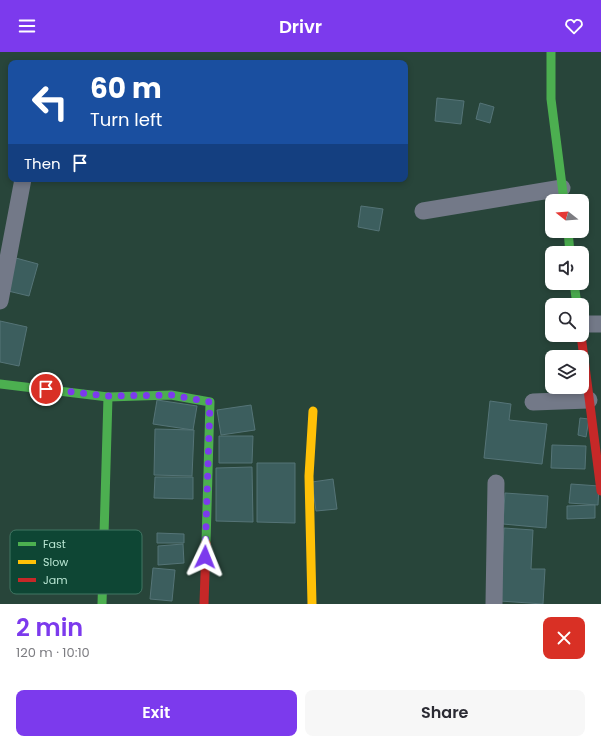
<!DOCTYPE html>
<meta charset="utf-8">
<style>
body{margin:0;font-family:Poppins,sans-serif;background:#f7f7f7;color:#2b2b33;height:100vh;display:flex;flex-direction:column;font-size:15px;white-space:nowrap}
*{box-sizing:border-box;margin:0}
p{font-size:13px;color:#7c7c81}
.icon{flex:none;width:22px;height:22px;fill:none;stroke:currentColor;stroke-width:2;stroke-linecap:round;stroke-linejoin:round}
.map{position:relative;height:552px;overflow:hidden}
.details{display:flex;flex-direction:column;background:#fff;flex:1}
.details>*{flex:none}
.hud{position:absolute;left:8px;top:8px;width:400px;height:122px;border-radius:8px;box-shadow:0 2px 6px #0003;background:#1a4fa0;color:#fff;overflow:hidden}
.needle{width:26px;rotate:287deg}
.fabs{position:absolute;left:545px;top:142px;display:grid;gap:8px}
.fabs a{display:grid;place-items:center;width:44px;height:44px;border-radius:8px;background:#fff;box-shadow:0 2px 6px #0003;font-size:20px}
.pin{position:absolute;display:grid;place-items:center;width:34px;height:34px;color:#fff;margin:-17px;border:2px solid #fff;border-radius:50%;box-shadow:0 1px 4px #0007}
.me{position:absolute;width:44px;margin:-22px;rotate:2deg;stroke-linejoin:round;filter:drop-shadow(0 0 3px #0008)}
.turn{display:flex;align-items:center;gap:14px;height:84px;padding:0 16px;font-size:18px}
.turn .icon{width:52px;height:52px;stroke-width:2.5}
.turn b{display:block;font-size:28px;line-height:34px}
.then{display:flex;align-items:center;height:38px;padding:0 16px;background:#0003;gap:8px;font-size:15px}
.round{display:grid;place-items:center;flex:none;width:42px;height:42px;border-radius:8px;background:#f7f7f7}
.headline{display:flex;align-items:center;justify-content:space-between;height:68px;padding:0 16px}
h1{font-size:24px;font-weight:600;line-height:30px;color:#7c3aed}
.action{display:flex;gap:8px;margin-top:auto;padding:8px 16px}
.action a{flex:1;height:46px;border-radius:8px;background:#7c3aed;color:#fff;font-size:16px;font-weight:600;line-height:46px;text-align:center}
.action a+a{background:#f7f7f7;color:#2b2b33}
header{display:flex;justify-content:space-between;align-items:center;height:52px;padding:0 16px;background:#7c3aed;color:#fff;font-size:18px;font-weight:600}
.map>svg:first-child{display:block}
.building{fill:#3c5e5e;stroke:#557477}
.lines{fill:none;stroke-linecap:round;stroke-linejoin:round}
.street{stroke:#737988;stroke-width:17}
.fast{stroke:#4caf50;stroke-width:9}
.slow{stroke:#ffc107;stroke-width:9}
.jam{stroke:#c62828;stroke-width:9}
.route{stroke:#7c3aed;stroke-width:7;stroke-dasharray:0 12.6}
.key{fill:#0e4634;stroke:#417663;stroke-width:1}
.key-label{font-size:11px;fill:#b8e5d2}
</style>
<header><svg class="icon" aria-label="menu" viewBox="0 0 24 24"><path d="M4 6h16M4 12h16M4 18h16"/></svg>Drivr<svg class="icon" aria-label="heart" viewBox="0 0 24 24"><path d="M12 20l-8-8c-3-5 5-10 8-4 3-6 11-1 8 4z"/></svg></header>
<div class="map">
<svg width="601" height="552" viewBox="0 0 601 552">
<rect width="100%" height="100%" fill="#28453a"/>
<g class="building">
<polygon points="437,46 464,49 461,72 435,69"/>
<polygon points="480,51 494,55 490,71 476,67"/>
<polygon points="361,154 383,157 379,179 358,175"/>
<polygon points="12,205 38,212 29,244 4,238"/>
<polygon points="0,269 27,275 19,314 0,310"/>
<polygon points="157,348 197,354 193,378 153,372"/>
<polygon points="490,349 511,352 509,368 547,372 542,412 484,406"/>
<polygon points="251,353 255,378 221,383 217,358"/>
<polygon points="580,366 589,367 586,385 578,383"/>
<polygon points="155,377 194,378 192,424 154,423"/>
<polygon points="219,384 253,384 252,411 219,411"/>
<polygon points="552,393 586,394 585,417 551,416"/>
<polygon points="257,411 295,411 295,471 257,470"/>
<polygon points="252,415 253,470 216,469 216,416"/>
<polygon points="155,425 193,425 193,447 154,446"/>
<polygon points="333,427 337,457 316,459 312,430"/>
<polygon points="571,432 599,434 598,453 569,451"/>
<polygon points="505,441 548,444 546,476 503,472"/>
<polygon points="595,453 595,466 567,467 567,454"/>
<polygon points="504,476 533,478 531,517 545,517 543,552 500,549"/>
<polygon points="157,481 184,482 184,491 157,491"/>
<polygon points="183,492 184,511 158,513 158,494"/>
<polygon points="153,516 175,518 172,549 150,547"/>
</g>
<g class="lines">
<g class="street">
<polyline points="423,159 562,136"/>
<polyline points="0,249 23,127"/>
<polyline points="582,272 601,272"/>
<polyline points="533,350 589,348"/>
<polyline points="494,552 496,431"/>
</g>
<g class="fast">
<polyline points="551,0 551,47 564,149"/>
<polyline points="568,179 570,201"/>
<polyline points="574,231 577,253"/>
<polyline points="0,332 108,345 171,343 210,350 206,491"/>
<polyline points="102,552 108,345"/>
</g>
<polyline class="slow" points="312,552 309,424 313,359"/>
<g class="jam">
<polyline points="581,283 601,439"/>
<polyline points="204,552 206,491"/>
</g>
</g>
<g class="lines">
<polyline class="route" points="46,337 108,344 171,343 210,350 205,505"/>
</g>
<rect x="10" y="478" width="132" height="64" rx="6" class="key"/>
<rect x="18" y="490" width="18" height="4" fill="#4caf50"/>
<rect x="18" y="508" width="18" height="4" fill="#ffc107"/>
<rect x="18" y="526" width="18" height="4" fill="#c62828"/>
<g class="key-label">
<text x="43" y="496">Fast</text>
<text x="43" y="514">Slow</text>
<text x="43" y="532">Jam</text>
</g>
</svg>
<div class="fabs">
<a><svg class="needle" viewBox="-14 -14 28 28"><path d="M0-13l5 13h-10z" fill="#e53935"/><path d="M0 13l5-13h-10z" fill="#7c7c81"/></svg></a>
<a><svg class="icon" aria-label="sound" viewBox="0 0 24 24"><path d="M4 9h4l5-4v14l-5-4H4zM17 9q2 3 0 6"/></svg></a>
<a><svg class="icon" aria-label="search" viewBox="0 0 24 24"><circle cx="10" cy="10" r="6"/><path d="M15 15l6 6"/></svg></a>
<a><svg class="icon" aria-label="layers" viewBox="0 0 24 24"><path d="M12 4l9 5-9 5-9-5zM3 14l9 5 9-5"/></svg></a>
</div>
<div class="pin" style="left:46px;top:337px;background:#d93025"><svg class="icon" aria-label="arrive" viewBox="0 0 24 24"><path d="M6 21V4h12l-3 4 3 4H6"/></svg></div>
<svg class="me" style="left:205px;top:505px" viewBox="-20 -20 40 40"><path d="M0-17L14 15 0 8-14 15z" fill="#7c3aed" stroke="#fff" stroke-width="4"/></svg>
<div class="hud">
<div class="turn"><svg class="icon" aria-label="left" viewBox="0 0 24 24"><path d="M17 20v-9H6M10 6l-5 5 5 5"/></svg><div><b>60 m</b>Turn left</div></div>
<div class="then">Then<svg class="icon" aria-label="arrive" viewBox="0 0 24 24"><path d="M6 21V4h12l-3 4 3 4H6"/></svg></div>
</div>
</div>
<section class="details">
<div class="headline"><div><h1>2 min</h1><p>120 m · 10:10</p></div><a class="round" style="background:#d93025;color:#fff"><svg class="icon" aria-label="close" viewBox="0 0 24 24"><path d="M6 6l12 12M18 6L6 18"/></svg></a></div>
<div class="action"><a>Exit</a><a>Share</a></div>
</section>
